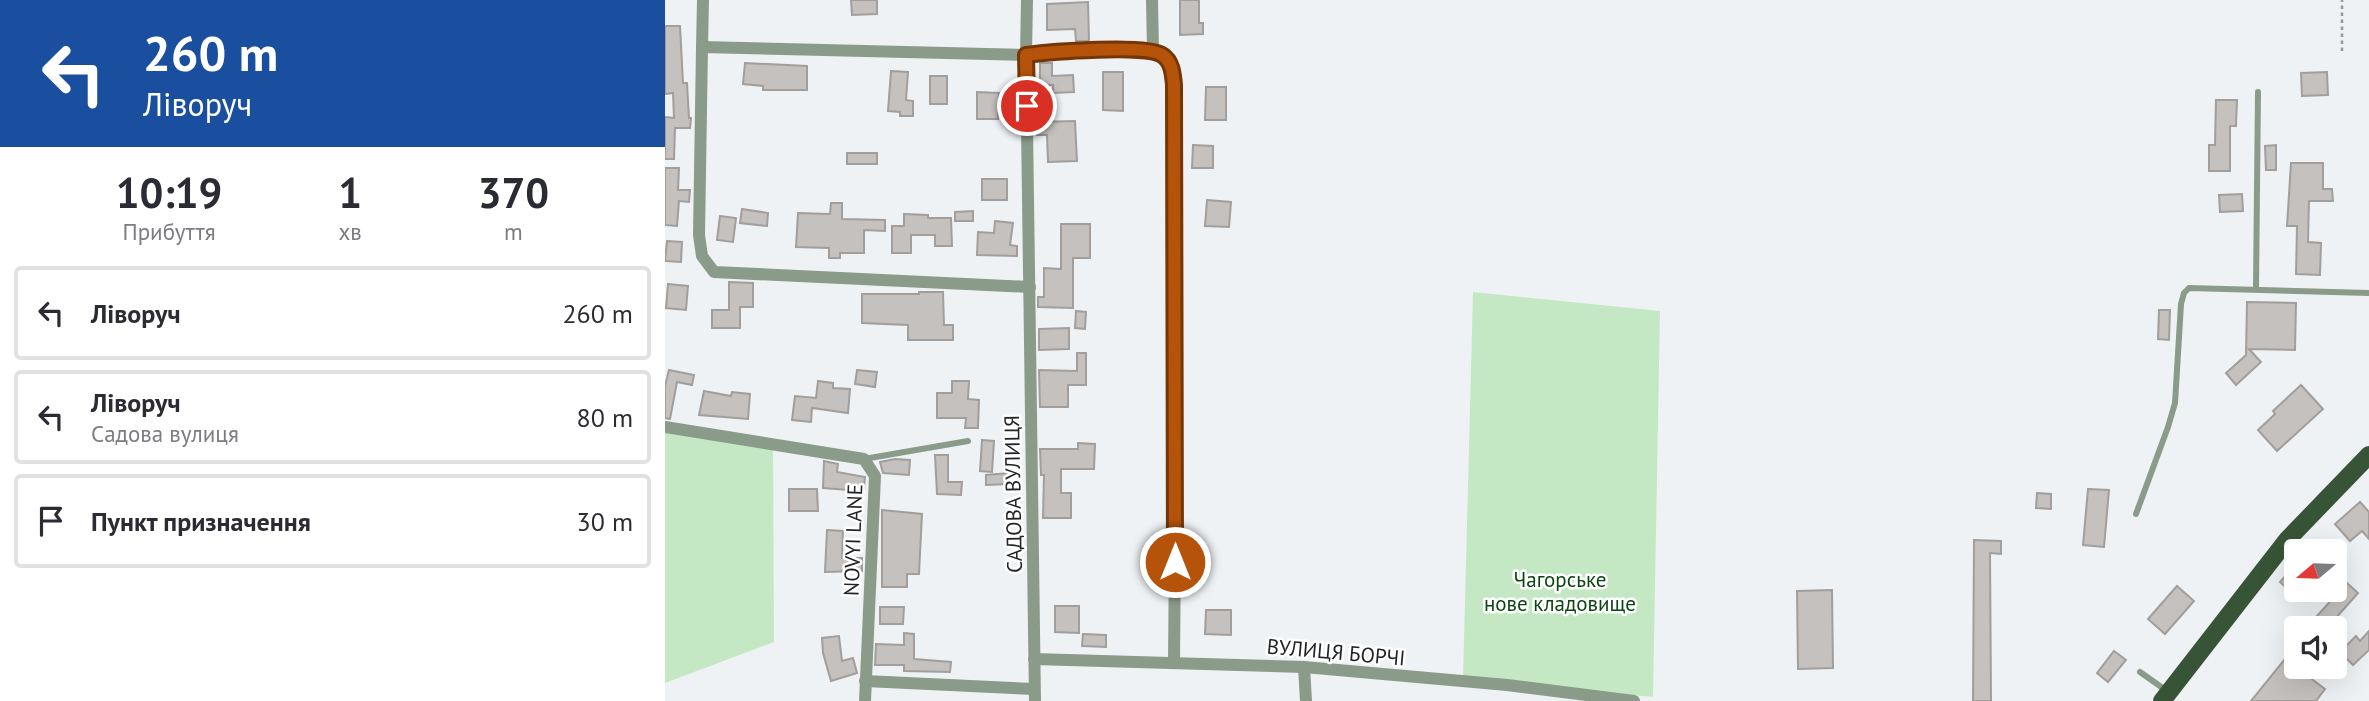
<!DOCTYPE html>
<html lang="uk">
<meta charset="utf-8">
<style>
body{margin:0;font-family:"PT Sans",sans-serif;background:#f7f7f7;color:#2b2b33;height:100vh;display:flex;flex-direction:column;font-size:26px;white-space:nowrap}
*{box-sizing:border-box;margin:0}
p{font-size:23px;color:#7c7c81}
.icon{flex:none;width:38px;height:38px;fill:none;stroke:currentColor;stroke-width:2;stroke-linecap:round;stroke-linejoin:round}
.map{position:relative;flex:1;overflow:hidden}
.panel{display:flex;flex-direction:column;background:#fff;width:665px}
.panel>*{flex:none}
.hud{background:#1a4fa0;color:#fff;overflow:hidden}
.needle{width:46px;rotate:251deg}
.buttons{position:absolute;left:1619px;top:539px;display:grid;gap:14px}
.buttons a{display:grid;place-items:center;width:63px;height:63px;border-radius:7px;background:#fff;box-shadow:0 7px 28px #0002;font-size:35px}
.pin{position:absolute;display:grid;place-items:center;width:60px;height:60px;color:#fff;margin:-30px;border:4px solid #fff;border-radius:50%;box-shadow:0 2px 7px #0007}
.me{position:absolute;width:77px;margin:-38px;rotate:0deg;stroke-linejoin:round;filter:drop-shadow(0 0 5px #0008)}
.turn{display:flex;align-items:center;gap:24px;height:147px;padding:0 28px;font-size:32px}
.turn .icon{width:91px;height:91px;stroke-width:2.5}
.turn b{display:block;font-size:49px;line-height:60px}
.eta{display:flex;justify-content:space-evenly;align-items:center;height:119px;text-align:center}
.eta b{font-size:42px;font-weight:800;line-height:49px}
ul{padding:0;list-style:none}
li{display:flex;align-items:center;gap:21px;height:94px;margin:0 14px 10px;padding:0 14px;border:4px solid #e1e1e2;border-radius:7px}
li div{flex:1}
li b{display:block;font-size:26px}
li em{font-style:normal}
main{display:flex;flex:1;min-height:0}
.map>svg:first-child{display:block}
.green{fill:#c5e8c4}
.building{fill:#c4c1bf;stroke:#a19e9c;stroke-width:2}
.lines{fill:none;stroke-linecap:round;stroke-linejoin:round}
.path{stroke:#959799;stroke-width:2.5;stroke-dasharray:3.5 3.5;stroke-linecap:butt}
.lane{stroke:#8b9b89;stroke-width:6}
.street{stroke:#8b9b89;stroke-width:12}
.primary{stroke:#385436;stroke-width:18}
.route-casing{stroke:#753606;stroke-width:18}
.route{stroke:#b45309;stroke-width:12}
.labels{text-anchor:middle;dominant-baseline:central;stroke-width:5;stroke-linejoin:round;paint-order:stroke}
.street-label{font-size:21px;fill:#232425;stroke:#fff}
.park-label{font-size:21px;fill:#0b4511;stroke:#fff}
</style>
<main>
<section class="panel">
<div class="hud">
<div class="turn"><svg class="icon" aria-label="left" viewBox="0 0 24 24"><path d="M17 20v-9H6M10 6l-5 5 5 5"/></svg><div><b>260 m</b>Ліворуч</div></div>
</div>
<div class="eta">
<div><b>10:19</b><p>Прибуття</p></div>
<div><b>1</b><p>хв</p></div>
<div><b>370</b><p>m</p></div>
</div>
<ul>
<li><svg class="icon" aria-label="left" viewBox="0 0 24 24"><path d="M17 20v-9H6M10 6l-5 5 5 5"/></svg><div><b>Ліворуч</b></div><em>260 m</em></li>
<li><svg class="icon" aria-label="left" viewBox="0 0 24 24"><path d="M17 20v-9H6M10 6l-5 5 5 5"/></svg><div><b>Ліворуч</b><p>Садова вулиця</p></div><em>80 m</em></li>
<li><svg class="icon" aria-label="arrive" viewBox="0 0 24 24"><path d="M6 21V4h12l-3 4 3 4H6"/></svg><div><b>Пункт призначення</b></div><em>30 m</em></li>
</ul>
</section>
<div class="map">
<svg width="1704" height="701" viewBox="0 0 1704 701">
<rect width="100%" height="100%" fill="#eff2f5"/>
<g class="green">
<polygon points="808,292 995,311 988,697 798,678"/>
<polygon points="0,426 108,440 109,642 0,683"/>
</g>
<g class="building">
<polygon points="186,0 212,0 212,14 187,15"/>
<polygon points="515,0 534,0 534,23 538,23 538,34 515,35"/>
<polygon points="423,2 424,41 411,41 410,29 382,30 382,4"/>
<polygon points="0,26 15,26 18,83 22,83 24,118 26,118 25,128 10,128 9,159 0,159 0,117 9,118 8,93 0,94"/>
<polygon points="80,63 142,66 142,90 98,90 98,86 78,84"/>
<polygon points="375,63 387,63 387,76 408,75 409,92 388,93 388,85 375,85"/>
<polygon points="226,71 243,72 241,100 248,101 248,116 235,116 235,112 223,111"/>
<polygon points="438,72 458,72 458,111 438,110"/>
<polygon points="1662,72 1663,95 1637,96 1636,73"/>
<rect x="265" y="76" width="17" height="28"/>
<polygon points="541,87 561,87 561,120 540,120"/>
<polygon points="312,92 334,93 333,119 312,119"/>
<polygon points="1551,100 1572,100 1571,126 1565,126 1565,171 1544,171 1544,145 1550,145"/>
<polygon points="410,121 412,161 383,162 382,135 372,135 371,122"/>
<polygon points="528,145 548,146 548,168 527,168"/>
<polygon points="1611,145 1611,170 1601,170 1600,146"/>
<rect x="182" y="153" width="30" height="11"/>
<polygon points="1626,163 1658,163 1658,189 1667,189 1668,201 1644,201 1643,242 1656,243 1655,275 1631,274 1632,226 1622,226"/>
<polygon points="0,168 14,168 13,190 25,190 24,202 14,201 12,226 0,225"/>
<rect x="317" y="179" width="25" height="21"/>
<polygon points="1577,194 1578,211 1555,212 1554,195"/>
<polygon points="542,200 566,202 564,227 540,226"/>
<polygon points="166,203 177,203 177,219 220,220 220,231 199,230 199,253 175,253 175,258 164,258 164,248 131,247 133,213 165,214"/>
<polygon points="77,209 103,213 102,226 75,223"/>
<polygon points="308,211 308,221 290,221 290,212"/>
<polygon points="239,214 263,215 263,218 286,218 287,246 270,246 270,235 246,235 246,253 227,253 227,226 239,226"/>
<polygon points="55,216 71,218 68,242 52,240"/>
<polygon points="330,221 348,223 345,245 352,246 352,256 312,255 313,232 329,233"/>
<polygon points="396,224 425,224 425,258 408,258 408,308 373,307 373,297 379,297 379,268 396,269"/>
<polygon points="2,241 17,242 16,262 0,261"/>
<polygon points="64,282 88,283 88,307 75,307 75,328 47,328 47,310 64,310"/>
<polygon points="3,284 23,286 21,310 1,308"/>
<polygon points="254,292 278,292 279,325 288,325 288,340 243,340 243,325 197,323 197,294 254,294"/>
<polygon points="1582,302 1631,303 1630,350 1584,349 1596,362 1571,385 1561,373 1581,355"/>
<polygon points="1494,310 1505,310 1504,340 1493,339"/>
<polygon points="411,311 421,312 420,329 410,328"/>
<polygon points="404,328 404,349 374,350 374,329"/>
<polygon points="412,353 421,353 421,385 403,385 403,407 375,407 374,370 412,371"/>
<polygon points="4,370 29,375 27,385 12,382 5,419 0,418 0,386"/>
<polygon points="192,370 212,372 210,387 190,384"/>
<polygon points="153,381 168,383 168,388 185,389 183,413 147,408 146,422 127,420 130,396 151,398"/>
<polygon points="287,381 304,381 303,399 314,400 313,428 300,428 301,418 272,418 272,393 287,393"/>
<polygon points="1636,385 1658,409 1612,451 1593,430 1610,414 1608,411"/>
<polygon points="39,391 66,396 67,392 85,394 83,419 34,415"/>
<polygon points="317,440 329,441 327,472 315,471"/>
<polygon points="413,443 430,444 429,469 396,469 396,493 406,493 406,518 378,518 379,475 376,475 375,449 413,449"/>
<polygon points="270,455 283,455 283,482 297,482 296,495 272,494"/>
<polygon points="230,459 245,460 244,475 218,473 215,462"/>
<polygon points="159,461 173,464 172,472 200,477 199,488 183,487 183,490 158,488"/>
<polygon points="344,473 345,484 321,485 321,475"/>
<polygon points="124,489 152,489 153,511 124,511"/>
<polygon points="1423,489 1444,490 1439,547 1418,545"/>
<polygon points="1372,493 1386,494 1386,509 1371,508"/>
<polygon points="1695,502 1704,512 1704,539 1697,531 1685,541 1670,524"/>
<polygon points="217,510 257,514 254,574 242,574 242,587 217,587"/>
<polygon points="162,530 178,531 177,558 197,558 197,571 160,572"/>
<polygon points="1309,540 1336,541 1336,554 1325,553 1326,701 1308,701"/>
<polygon points="1631,564 1631,597 1615,582"/>
<polygon points="1682,583 1693,593 1662,628 1641,628"/>
<polygon points="1512,586 1529,601 1500,634 1483,619"/>
<polygon points="1167,590 1168,668 1133,669 1132,591"/>
<polygon points="390,606 414,606 414,633 390,632"/>
<polygon points="215,607 239,607 238,624 215,624"/>
<polygon points="541,610 566,610 566,635 540,634"/>
<polygon points="1704,631 1704,650 1688,665 1675,652 1691,636 1695,641"/>
<polygon points="239,633 249,634 249,659 286,662 285,672 239,671 239,665 210,665 211,644 239,645"/>
<polygon points="418,634 441,635 441,647 417,646"/>
<polygon points="174,636 177,661 188,658 192,673 166,681 158,653 157,638"/>
<polygon points="1449,651 1461,660 1443,682 1432,673"/>
<polygon points="1620,659 1660,689 1651,701 1586,701"/>
</g>
<g class="lines">
<polyline class="path" points="1677,51 1677,0"/>
<g class="lane">
<polyline points="1591,288 1593,92"/>
<polyline points="199,459 303,441"/>
<polyline points="1471,514 1503,427 1510,403 1516,304 1519,293 1524,288 1704,293"/>
<polyline points="1475,672 1502,691"/>
</g>
<g class="street">
<polyline points="362,0 361,55 370,701"/>
<polyline points="487,0 488,51"/>
<polyline points="37,47 38,0"/>
<path d="M365,287L49,272L37,256L34,235L37,47L361,55L394,50H484C503,53 507,67 509,85L511,436L509,662"/>
<polyline points="0,427 199,459 210,476 200,701"/>
<polyline points="369,659 639,667 842,685 969,701"/>
<polyline points="639,667 641,701"/>
<polyline points="200,681 369,689"/>
</g>
<polyline class="primary" points="1497,701 1622,540 1704,455"/>
</g>
<g class="lines">
<g class="route-casing">
<path id="route" d="M362,106L361,55C383,52 483,44 497,55C507,61 508,74 509,85L510,562"/>
</g>
<use href="#route" class="route"/>
</g>
<g class="labels">
<g class="street-label">
<text transform="translate(348 494) rotate(-91)">САДОВА ВУЛИЦЯ</text>
<text transform="translate(188 540) rotate(-88)">NOVYI LANE</text>
<text transform="translate(671 652) rotate(5)">ВУЛИЦЯ БОРЧІ</text>
</g>
<g class="park-label">
<text x="895" y="579">Чагорське<tspan x="895" dy="24">нове кладовище</tspan></text>
</g>
</g>
</svg>
<div class="buttons">
<a><svg class="needle" viewBox="-14 -14 28 28"><path d="M0-13l5 13h-10z" fill="#e53935"/><path d="M0 13l5-13h-10z" fill="#7c7c81"/></svg></a>
<a><svg class="icon" aria-label="sound" viewBox="0 0 24 24"><path d="M4 9h4l5-4v14l-5-4H4zM17 9q2 3 0 6"/></svg></a>
</div>
<div class="pin" style="left:362px;top:106px;background:#d93025"><svg class="icon" aria-label="arrive" viewBox="0 0 24 24"><path d="M6 21V4h12l-3 4 3 4H6"/></svg></div>
<svg class="me" style="left:510px;top:562px" viewBox="-20 -20 40 40"><circle r="17" fill="#b45309" stroke="#fff" stroke-width="3"/><path d="M0-11L8 9 0 5-8 9z" fill="#fff"/></svg>
</div>
</main>
